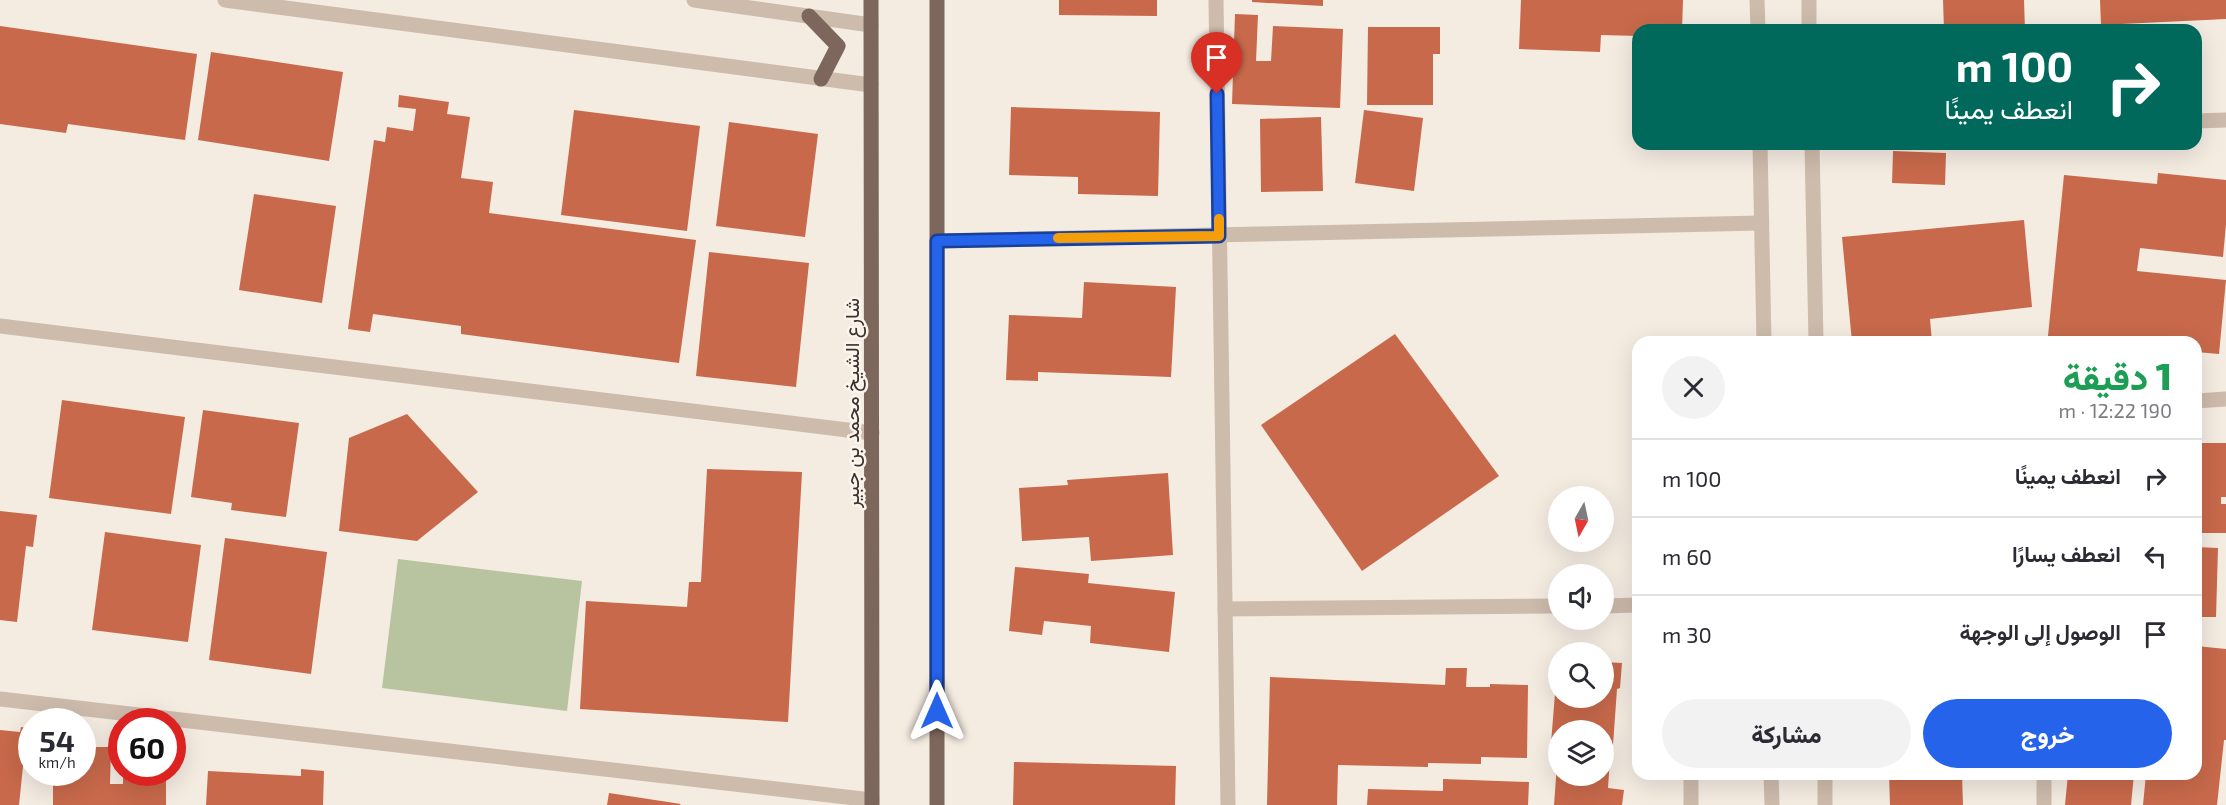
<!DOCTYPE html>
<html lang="ar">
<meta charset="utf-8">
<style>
body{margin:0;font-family:"Exo 2",Vazirmatn,sans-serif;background:#f2f2f3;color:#2b2b33;direction:rtl;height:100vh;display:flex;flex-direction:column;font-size:22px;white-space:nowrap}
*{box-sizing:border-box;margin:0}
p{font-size:20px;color:#7c7c81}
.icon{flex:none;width:33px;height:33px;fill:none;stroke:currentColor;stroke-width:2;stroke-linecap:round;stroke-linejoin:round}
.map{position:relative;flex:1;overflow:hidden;direction:ltr}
.side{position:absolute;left:1632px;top:336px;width:570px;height:444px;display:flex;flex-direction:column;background:#fff;border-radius:18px;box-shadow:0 6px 24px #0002;direction:rtl}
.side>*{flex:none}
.hud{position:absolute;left:1632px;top:24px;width:570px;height:126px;border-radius:18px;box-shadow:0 6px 24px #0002;direction:rtl;background:#00695c;color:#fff;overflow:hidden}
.needle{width:39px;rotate:189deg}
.fabs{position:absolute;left:1548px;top:486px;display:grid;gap:12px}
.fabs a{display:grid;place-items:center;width:66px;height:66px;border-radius:50%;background:#fff;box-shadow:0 6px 24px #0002;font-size:30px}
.speed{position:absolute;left:18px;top:708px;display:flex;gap:12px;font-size:30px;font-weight:700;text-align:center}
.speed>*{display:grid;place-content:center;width:78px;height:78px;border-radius:50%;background:#fff;box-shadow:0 6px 24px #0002;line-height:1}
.speed small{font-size:15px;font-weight:400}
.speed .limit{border:9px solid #d22;background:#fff;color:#111}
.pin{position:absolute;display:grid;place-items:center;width:51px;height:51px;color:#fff;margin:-62px -26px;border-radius:50% 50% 50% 0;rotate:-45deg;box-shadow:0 0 6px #0007}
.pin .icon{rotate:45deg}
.me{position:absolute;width:66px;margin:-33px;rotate:0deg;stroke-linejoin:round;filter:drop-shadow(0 0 4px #0008)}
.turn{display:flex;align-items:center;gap:21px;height:126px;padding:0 30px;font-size:27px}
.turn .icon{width:78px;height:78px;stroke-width:2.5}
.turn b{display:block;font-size:42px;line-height:51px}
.round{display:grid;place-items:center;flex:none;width:63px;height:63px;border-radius:32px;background:#f2f2f3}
.headline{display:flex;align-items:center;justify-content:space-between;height:102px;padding:0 30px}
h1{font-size:36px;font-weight:800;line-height:45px;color:#1e9e55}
.primary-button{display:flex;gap:12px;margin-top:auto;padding:12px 30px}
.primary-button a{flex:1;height:69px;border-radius:36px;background:#2563eb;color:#fff;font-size:24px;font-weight:800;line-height:69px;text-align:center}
.primary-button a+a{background:#f2f2f3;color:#2b2b33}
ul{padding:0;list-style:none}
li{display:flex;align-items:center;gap:18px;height:78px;padding:0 30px;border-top:2px solid #e1e1e2}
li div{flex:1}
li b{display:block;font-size:22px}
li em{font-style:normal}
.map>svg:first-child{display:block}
.green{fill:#b8c4a0}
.building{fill:#c8694b}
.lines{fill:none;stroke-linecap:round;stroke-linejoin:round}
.minor{stroke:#cdbbac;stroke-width:15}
.major{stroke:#7d675c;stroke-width:15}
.route-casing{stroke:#184099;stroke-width:15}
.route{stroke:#2563eb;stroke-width:10}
.slow{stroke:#f59e0b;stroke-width:10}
.labels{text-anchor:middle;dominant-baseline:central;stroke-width:5;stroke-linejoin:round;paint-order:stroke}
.street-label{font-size:20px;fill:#3b302b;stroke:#fbf5ee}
</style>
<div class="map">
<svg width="2226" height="805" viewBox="0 0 2226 805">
<rect width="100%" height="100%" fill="#f4ebe1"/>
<polygon class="green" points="398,559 582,581 567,711 382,688"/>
<g class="building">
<polygon points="1059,0 1157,0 1157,16 1059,15"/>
<polygon points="1252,0 1323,0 1323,6 1252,2"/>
<polygon points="1521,0 1683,0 1682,30 1638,30 1638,36 1601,35 1600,52 1519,49"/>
<polygon points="1943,0 2024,0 2025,30 1944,30"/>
<polygon points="2100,0 2226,0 2226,19 2101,25"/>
<polygon points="1235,14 1258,15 1256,61 1271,61 1273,26 1343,29 1340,108 1232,104"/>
<polygon points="0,26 197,54 185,140 68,124 66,133 0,124"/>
<polygon points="1368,27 1440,27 1440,54 1433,54 1433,105 1367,105"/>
<polygon points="211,52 343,72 329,161 198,140"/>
<polygon points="399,95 449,102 447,114 470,117 461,178 493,182 489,213 696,240 679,363 461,334 461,326 373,314 370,332 348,329 374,140 385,142 387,127 413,131 416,109 398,107"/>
<polygon points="1011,107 1160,112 1158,196 1078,194 1078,177 1009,175"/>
<polygon points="574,110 700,126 687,231 561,215"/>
<polygon points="1364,110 1423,118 1414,191 1355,183"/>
<polygon points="1321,117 1323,191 1261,192 1260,119"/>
<polygon points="729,122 818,134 805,237 716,226"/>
<polygon points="1893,151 1946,153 1945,185 1892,183"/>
<polygon points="2158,173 2226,180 2226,224 2223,257 2140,248 2137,271 2226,280 2219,354 2196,352 2196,342 2100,342 2048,336 2064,175 2157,184"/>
<polygon points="254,194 336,206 322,303 239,290"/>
<polygon points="2024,220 2032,307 1930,319 1932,342 1852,342 1842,237"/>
<polygon points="709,252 809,263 796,387 696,376"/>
<polygon points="1084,282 1176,287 1171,377 1038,372 1038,381 1006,380 1009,315 1082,318"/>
<polygon points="1395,334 1499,476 1362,571 1261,425"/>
<polygon points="62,400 185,417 171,514 49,498"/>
<polygon points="203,410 299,423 286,517 231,510 232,503 191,497"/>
<polygon points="407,414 478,492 417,541 339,531 349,438"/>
<polygon points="2196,443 2226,443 2226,497 2221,497 2221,504 2226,504 2226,533 2196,533"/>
<polygon points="707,469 802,472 788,722 580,709 586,601 687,607 689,582 701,582"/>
<polygon points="1168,473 1173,555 1091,561 1089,537 1022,541 1019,488 1068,485 1067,480"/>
<polygon points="0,511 37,515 33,547 26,546 17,622 0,620"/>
<polygon points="105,532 201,545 188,642 92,630"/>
<polygon points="225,538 327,552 311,674 209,660"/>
<polygon points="2196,547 2218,548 2216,617 2196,617"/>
<polygon points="1015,567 1089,574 1088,583 1175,592 1169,652 1090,643 1091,626 1044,621 1042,635 1009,631"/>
<polygon points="2196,646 2226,649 2226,740 2224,740 2217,805 2143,805 2146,774 2196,774"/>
<polygon points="1604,662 1622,663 1620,688 1617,689 1612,759 1610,759 1608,788 1624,790 1622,805 1554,805 1557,764 1558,764 1558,776 1604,776 1604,730 1558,730 1558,744 1551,743 1557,669 1558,669 1558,698 1604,698"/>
<polygon points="1446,668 1467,668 1466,687 1490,687 1490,684 1528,685 1527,758 1481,757 1481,764 1428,763 1428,767 1338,765 1337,805 1267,805 1270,677 1445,685"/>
<polygon points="21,727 27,728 19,805 0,805 0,730 20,732"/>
<polygon points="82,747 111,747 110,784 123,784 123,772 166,772 166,805 53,805 53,772 82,772"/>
<polygon points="1014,762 1176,766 1175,805 1013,805"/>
<polygon points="301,769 324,771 323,805 206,805 208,771 301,776"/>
<polygon points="1889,774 1962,774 1963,805 1890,805"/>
<polygon points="2068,774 2134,774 2131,805 2065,805"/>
<polygon points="1443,779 1529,782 1528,805 1367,805 1368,789 1443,791"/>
<polygon points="609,793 681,804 680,805 607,805"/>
</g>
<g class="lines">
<g class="minor">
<polyline points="225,0 871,85"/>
<polyline points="694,0 871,25"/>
<polyline points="1216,0 1228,805"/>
<polyline points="1757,0 1758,30"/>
<polyline points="1809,0 1809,30"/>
<polyline points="2196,121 2226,120"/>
<polyline points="1760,144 1764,342"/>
<polyline points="1812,144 1816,342"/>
<polyline points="937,241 1761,223"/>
<polyline points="0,326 872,433"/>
<polyline points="2196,401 2226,399"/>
<polyline points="1604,606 1638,605"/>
<polyline points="1225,609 1558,606"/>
<polyline points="0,699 872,800"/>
<polyline points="1691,774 1691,805"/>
<polyline points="1771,774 1772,805"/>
<polyline points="1825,774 1825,805"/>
<polyline points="2044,774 2044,805"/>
</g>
<g class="major">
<polyline points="871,0 872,805"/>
<polyline points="809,16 838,46 821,79"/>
<polyline points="937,805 937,0"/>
</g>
</g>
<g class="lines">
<g class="route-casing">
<polyline id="route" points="937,711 937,241 1219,236 1217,94"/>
</g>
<use href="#route" class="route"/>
<polyline class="slow" points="1058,238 1219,236 1219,219"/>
</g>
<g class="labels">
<g class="street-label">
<text transform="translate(851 403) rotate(-90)">شارع الشيخ محمد بن جبير</text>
</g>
</g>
</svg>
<div class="fabs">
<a><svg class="needle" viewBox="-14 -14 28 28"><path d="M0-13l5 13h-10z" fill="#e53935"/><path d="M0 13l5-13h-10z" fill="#7c7c81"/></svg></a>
<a><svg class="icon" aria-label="sound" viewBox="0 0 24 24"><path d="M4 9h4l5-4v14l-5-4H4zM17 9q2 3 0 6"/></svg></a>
<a><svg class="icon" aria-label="search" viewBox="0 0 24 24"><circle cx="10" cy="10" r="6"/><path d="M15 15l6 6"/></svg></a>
<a><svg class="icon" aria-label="layers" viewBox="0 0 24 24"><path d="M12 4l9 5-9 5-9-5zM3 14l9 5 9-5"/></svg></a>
</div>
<div class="speed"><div>54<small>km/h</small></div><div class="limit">60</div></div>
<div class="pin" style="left:1217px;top:94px;background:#d93025"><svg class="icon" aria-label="arrive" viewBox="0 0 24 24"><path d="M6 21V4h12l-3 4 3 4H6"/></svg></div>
<svg class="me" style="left:937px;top:711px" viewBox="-20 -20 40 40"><path d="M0-17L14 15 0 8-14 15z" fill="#2563eb" stroke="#fff" stroke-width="4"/></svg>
<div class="hud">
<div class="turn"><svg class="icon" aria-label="right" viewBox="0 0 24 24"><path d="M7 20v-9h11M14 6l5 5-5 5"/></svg><div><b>100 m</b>انعطف يمينًا</div></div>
</div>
<section class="side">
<div class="headline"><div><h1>1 دقيقة</h1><p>190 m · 12:22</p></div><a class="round"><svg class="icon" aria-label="close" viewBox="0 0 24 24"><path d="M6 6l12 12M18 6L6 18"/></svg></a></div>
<ul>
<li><svg class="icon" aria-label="right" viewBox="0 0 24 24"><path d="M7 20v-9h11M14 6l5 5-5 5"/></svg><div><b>انعطف يمينًا</b></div><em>100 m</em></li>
<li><svg class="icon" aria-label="left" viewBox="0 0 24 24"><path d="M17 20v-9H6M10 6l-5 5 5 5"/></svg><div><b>انعطف يسارًا</b></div><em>60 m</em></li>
<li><svg class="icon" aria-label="arrive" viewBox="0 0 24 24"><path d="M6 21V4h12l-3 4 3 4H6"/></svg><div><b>الوصول إلى الوجهة</b></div><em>30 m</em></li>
</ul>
<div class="primary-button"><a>خروج</a><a>مشاركة</a></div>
</section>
</div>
